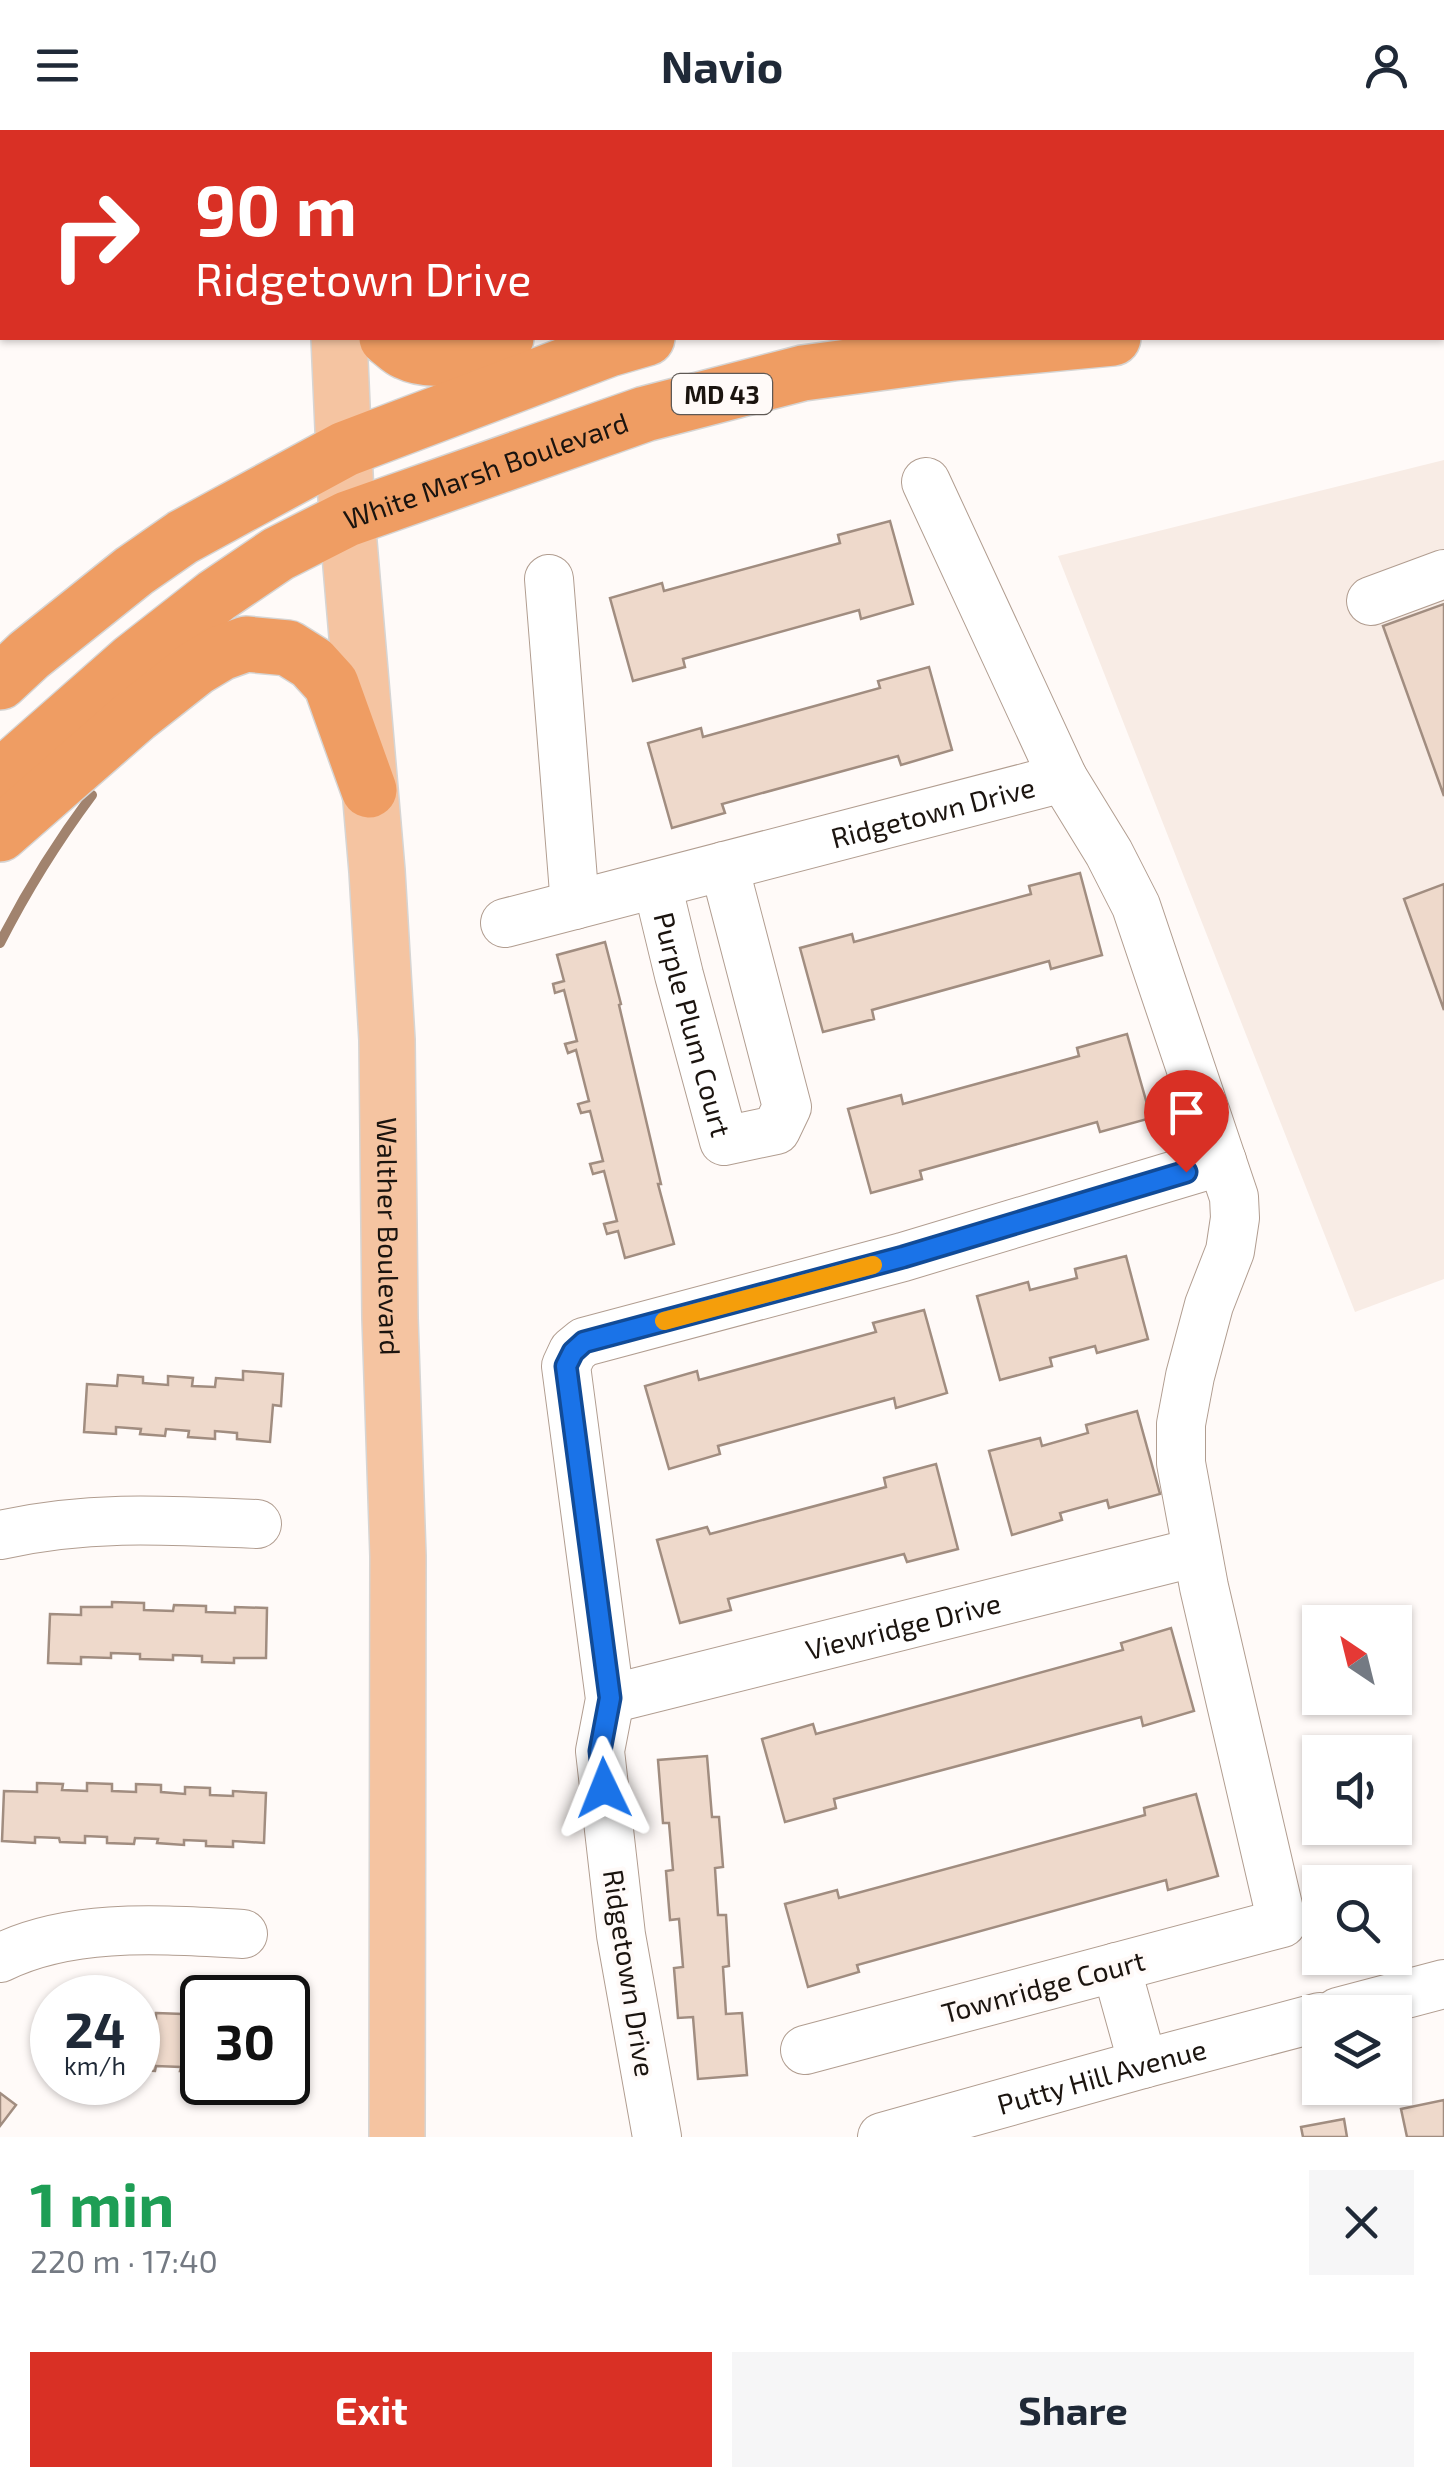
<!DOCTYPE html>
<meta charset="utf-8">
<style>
body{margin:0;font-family:"Exo 2",sans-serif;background:#f6f6f7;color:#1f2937;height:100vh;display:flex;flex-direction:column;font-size:38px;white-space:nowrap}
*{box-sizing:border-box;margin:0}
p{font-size:32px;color:#747a83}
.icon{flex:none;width:55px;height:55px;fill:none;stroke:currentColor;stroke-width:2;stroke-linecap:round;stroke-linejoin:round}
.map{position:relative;height:2007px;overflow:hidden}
.side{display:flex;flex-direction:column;background:#fff;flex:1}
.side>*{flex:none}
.banner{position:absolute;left:0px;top:0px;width:1445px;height:210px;box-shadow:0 2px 8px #0004;background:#d93025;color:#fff;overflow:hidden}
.needle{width:65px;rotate:325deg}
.controls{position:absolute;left:1302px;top:1475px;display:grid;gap:20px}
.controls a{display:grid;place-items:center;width:110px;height:110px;border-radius:0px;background:#fff;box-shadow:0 2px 8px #0004;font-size:50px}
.speed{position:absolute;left:30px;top:1845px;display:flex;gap:20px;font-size:50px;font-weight:700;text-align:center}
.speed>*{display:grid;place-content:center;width:130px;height:130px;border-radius:50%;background:#fff;box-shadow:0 2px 8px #0004;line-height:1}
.speed small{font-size:25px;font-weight:400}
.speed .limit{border:5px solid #111;border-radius:15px;background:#fff;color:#111}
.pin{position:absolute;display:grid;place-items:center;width:85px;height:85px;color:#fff;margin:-102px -42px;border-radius:50% 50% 50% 0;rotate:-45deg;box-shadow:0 0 10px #0007}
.pin .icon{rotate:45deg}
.me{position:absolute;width:110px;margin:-55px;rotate:358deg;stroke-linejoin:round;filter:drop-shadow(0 0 8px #0008)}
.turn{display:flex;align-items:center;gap:35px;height:210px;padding:0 30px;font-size:45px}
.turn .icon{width:130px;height:130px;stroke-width:2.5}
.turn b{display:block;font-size:70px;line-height:85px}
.round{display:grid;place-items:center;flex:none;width:105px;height:105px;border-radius:0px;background:#f6f6f7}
.summary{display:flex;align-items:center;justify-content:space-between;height:170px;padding:0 30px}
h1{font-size:60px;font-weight:700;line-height:75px;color:#1e9e55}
.button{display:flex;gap:20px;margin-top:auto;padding:20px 30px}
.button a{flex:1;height:115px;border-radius:0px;background:#d93025;color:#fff;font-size:40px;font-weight:700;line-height:115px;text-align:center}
.button a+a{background:#f6f6f7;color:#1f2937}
header{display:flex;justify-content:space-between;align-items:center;height:130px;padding:0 30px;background:#fff;font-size:45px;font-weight:700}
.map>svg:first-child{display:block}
.built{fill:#f8ece5}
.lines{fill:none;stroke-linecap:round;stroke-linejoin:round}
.stream{stroke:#a1836e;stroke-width:10}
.building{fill:#eed9cb;stroke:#a18d80;stroke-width:2.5}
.minor-casing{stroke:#b19d90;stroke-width:50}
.major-casing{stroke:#d6d5d4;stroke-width:58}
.highway-casing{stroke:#d6d5d4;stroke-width:58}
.minor{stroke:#fff;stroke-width:48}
.major{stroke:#f5c4a1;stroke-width:55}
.highway{stroke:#ef9d63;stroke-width:55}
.route-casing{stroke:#114b97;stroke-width:25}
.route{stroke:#1a73e8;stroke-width:18}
.slow{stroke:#f59e0b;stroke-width:18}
.labels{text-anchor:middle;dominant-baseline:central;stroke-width:8;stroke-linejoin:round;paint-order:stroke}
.shield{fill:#fffaf8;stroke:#5f5955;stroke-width:2.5}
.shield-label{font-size:25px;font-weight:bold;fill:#1b140f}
.street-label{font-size:28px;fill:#1b140f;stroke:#fffaf8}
</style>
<header><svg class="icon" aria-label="menu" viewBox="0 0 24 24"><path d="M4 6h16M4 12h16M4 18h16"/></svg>Navio<svg class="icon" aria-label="person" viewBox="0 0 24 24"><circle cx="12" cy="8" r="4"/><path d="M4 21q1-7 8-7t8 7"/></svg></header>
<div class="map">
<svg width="1444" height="2007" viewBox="0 0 1444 2007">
<rect width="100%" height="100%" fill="#fffaf8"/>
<polygon class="built" points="1444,330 1444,1149 1355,1182 1058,426"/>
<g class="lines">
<path class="stream" d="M0,813C27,760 57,712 92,665"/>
</g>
<g class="building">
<polygon points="890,391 913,474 861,489 859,480 683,529 685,537 633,551 610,468 662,453 664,461 840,413 838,405"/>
<polygon points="1444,474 1444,666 1383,496"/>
<polygon points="929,537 952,620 901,635 898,626 722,674 725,683 672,698 648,613 701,598 703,607 880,558 878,551"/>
<polygon points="1080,743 1102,825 1051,839 1049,831 872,880 874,889 823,902 800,818 852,804 854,812 1031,764 1029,756"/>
<polygon points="1444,754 1444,880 1404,769"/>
<polygon points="605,812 621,874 619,875 661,1054 658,1054 674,1114 625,1128 618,1101 607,1104 604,1094 617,1091 604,1041 593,1044 590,1034 603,1031 590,981 581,983 578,974 589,971 576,920 568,923 565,914 577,911 564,860 555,863 553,854 564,851 557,825"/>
<polygon points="1127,904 1151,988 1100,1002 1097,992 920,1041 922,1049 871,1063 848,979 901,965 903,974 1079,926 1077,918"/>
<polygon points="1126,1126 1148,1209 1097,1223 1095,1216 1050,1228 1052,1236 1000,1250 977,1166 1028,1152 1030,1160 1077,1148 1075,1139"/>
<polygon points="924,1180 947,1263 896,1278 894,1268 718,1316 720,1324 669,1339 645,1256 697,1241 699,1250 876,1202 873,1193"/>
<polygon points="243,1241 283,1244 281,1276 273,1275 270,1312 237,1309 237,1303 215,1301 215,1309 188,1307 189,1301 166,1299 165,1306 140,1304 141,1299 116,1297 116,1304 84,1302 87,1254 117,1256 118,1245 143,1247 143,1253 168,1255 168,1246 193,1248 192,1256 215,1257 216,1248 243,1250"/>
<polygon points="1137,1281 1160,1364 1109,1378 1107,1370 1060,1383 1062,1390 1012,1405 989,1321 1040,1308 1042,1316 1088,1303 1086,1295"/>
<polygon points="936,1334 958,1419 907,1432 904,1424 728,1469 731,1480 680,1493 657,1410 707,1397 710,1404 886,1357 884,1348"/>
<polygon points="112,1472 144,1473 144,1480 173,1481 174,1475 206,1476 206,1482 235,1483 235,1477 267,1478 266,1528 234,1528 234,1533 202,1532 202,1526 173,1525 173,1530 140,1529 140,1524 111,1523 111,1528 81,1527 81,1534 48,1533 50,1484 81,1485 81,1477 112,1477"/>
<polygon points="1171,1498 1194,1581 1143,1596 1141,1587 834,1669 836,1678 785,1692 762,1609 813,1594 816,1604 1123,1520 1121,1513"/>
<polygon points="707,1626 712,1687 719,1687 723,1737 715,1738 718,1785 726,1785 729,1836 723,1837 726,1884 742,1883 747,1945 698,1949 693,1887 678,1888 674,1838 683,1837 679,1789 670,1790 666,1741 673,1740 669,1693 663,1693 658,1630"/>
<polygon points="37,1653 63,1654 62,1660 87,1661 87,1653 112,1654 112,1661 136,1662 136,1654 161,1655 161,1662 185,1664 185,1657 210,1658 210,1665 233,1666 233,1661 266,1663 264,1713 233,1711 233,1717 206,1716 206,1711 184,1710 184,1715 157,1713 158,1709 135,1708 134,1714 107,1713 107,1707 85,1706 85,1713 60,1712 59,1708 35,1707 35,1713 2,1711 4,1661 37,1662"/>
<polygon points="1196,1664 1218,1746 1168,1760 1166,1750 857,1835 859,1842 808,1857 785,1774 837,1760 839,1768 1145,1685 1144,1678"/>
<polygon points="156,1883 183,1884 183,1889 202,1890 202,1942 180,1941 181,1937 156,1936 155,1941 138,1940 138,1888 156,1889"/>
<polygon points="0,1963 16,1975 0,1996"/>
<polygon points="1444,1970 1444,2007 1407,2007 1401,1979"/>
<polygon points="1344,1989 1347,2007 1303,2007 1301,1997"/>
</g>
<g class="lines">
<g class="minor-casing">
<g id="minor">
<polyline points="926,352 1063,648"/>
<polyline points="549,449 575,775"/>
<polyline points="1371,471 1444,444"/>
<path id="s1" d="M657,754L679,845L724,1011L776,1000L787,977L724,736"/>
<path id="s2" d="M505,793L1063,648L1109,723L1136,776L1234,1067L1235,1088L1230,1121L1209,1175L1190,1246L1181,1294V1333L1204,1457L1282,1793L805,1920"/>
<path d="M0,1405C88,1385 168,1390 257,1394"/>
<path id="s3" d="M610,1569L1197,1422"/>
<path d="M0,1828C73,1792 164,1800 243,1804"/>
<polyline points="1116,1837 1143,1934"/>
<polyline points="1338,1882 1444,1854"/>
<polyline points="657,2007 621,1805 600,1621 610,1569 566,1236 573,1221 584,1212 903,1127 1222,1031"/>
<path id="s4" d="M882,2007L1143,1934L1320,1887"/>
</g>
</g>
<g class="major-casing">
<g id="major">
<polyline points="326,0 326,2"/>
<path id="s5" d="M339,208L347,389L377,741L387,910L390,1188L398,1426L397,2007"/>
</g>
</g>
<g class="highway-casing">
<g id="highway">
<polyline points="1442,74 1444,74"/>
<polyline points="1442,168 1444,167"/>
<path d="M387,208C393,212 399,219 406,222C439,238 476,219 506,208"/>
<polyline points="0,552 29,525 134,441 183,407 227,383 345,319 609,219 647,208"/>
<path id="s6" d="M0,648L133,531L216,466L278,424L347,389L645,284L803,243L953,223L1113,208"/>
<polyline points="0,704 135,586 196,538 221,523 246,514 288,518 312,533 331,554 369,660"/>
</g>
</g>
<use href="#minor" class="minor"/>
<use href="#major" class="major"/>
<use href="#highway" class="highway"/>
</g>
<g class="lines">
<g class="route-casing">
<polyline id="route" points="604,1658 600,1621 610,1568 566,1236 573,1222 584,1212 903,1127 1186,1042"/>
</g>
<use href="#route" class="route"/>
<polyline class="slow" points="664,1191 873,1135"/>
</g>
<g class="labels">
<rect class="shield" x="672" y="244" width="100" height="40" rx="8"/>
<g class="shield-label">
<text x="722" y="264">MD 43</text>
</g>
<g class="street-label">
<text stroke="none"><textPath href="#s6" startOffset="582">White Marsh Boulevard</textPath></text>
<text stroke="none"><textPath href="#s2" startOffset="442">Ridgetown Drive</textPath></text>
<text stroke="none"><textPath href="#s1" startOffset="145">Purple Plum Court</textPath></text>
<text stroke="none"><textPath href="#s5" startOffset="900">Walther Boulevard</textPath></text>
<text stroke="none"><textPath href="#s3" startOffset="302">Viewridge Drive</textPath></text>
<text transform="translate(630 1843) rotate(81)">Ridgetown Drive</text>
<text transform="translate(1043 1856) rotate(-15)">Townridge Court</text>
<text stroke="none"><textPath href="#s4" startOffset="228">Putty Hill Avenue</textPath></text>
</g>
</g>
</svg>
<div class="controls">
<a><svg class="needle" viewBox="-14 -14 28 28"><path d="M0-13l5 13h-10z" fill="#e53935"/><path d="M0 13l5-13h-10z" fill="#747a83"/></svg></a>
<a><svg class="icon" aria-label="sound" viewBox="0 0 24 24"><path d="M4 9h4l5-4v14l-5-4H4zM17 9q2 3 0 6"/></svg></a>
<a><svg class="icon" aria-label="search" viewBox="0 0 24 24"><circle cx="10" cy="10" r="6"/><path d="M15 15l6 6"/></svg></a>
<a><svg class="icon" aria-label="layers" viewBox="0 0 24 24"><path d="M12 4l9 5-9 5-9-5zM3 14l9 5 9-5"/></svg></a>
</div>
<div class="speed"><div>24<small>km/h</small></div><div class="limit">30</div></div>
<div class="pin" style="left:1186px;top:1042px;background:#d93025"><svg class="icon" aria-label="arrive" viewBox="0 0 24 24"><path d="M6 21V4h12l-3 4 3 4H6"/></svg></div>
<svg class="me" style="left:604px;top:1658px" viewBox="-20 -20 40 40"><path d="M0-17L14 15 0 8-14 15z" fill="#1a73e8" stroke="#fff" stroke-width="4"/></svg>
<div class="banner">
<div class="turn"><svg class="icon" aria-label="right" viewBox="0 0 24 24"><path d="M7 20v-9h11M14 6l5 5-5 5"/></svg><div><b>90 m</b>Ridgetown Drive</div></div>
</div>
</div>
<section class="side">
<div class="summary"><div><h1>1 min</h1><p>220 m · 17:40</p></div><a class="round"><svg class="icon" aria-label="close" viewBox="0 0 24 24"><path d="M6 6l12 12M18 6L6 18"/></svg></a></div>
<div class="button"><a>Exit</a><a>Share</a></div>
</section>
